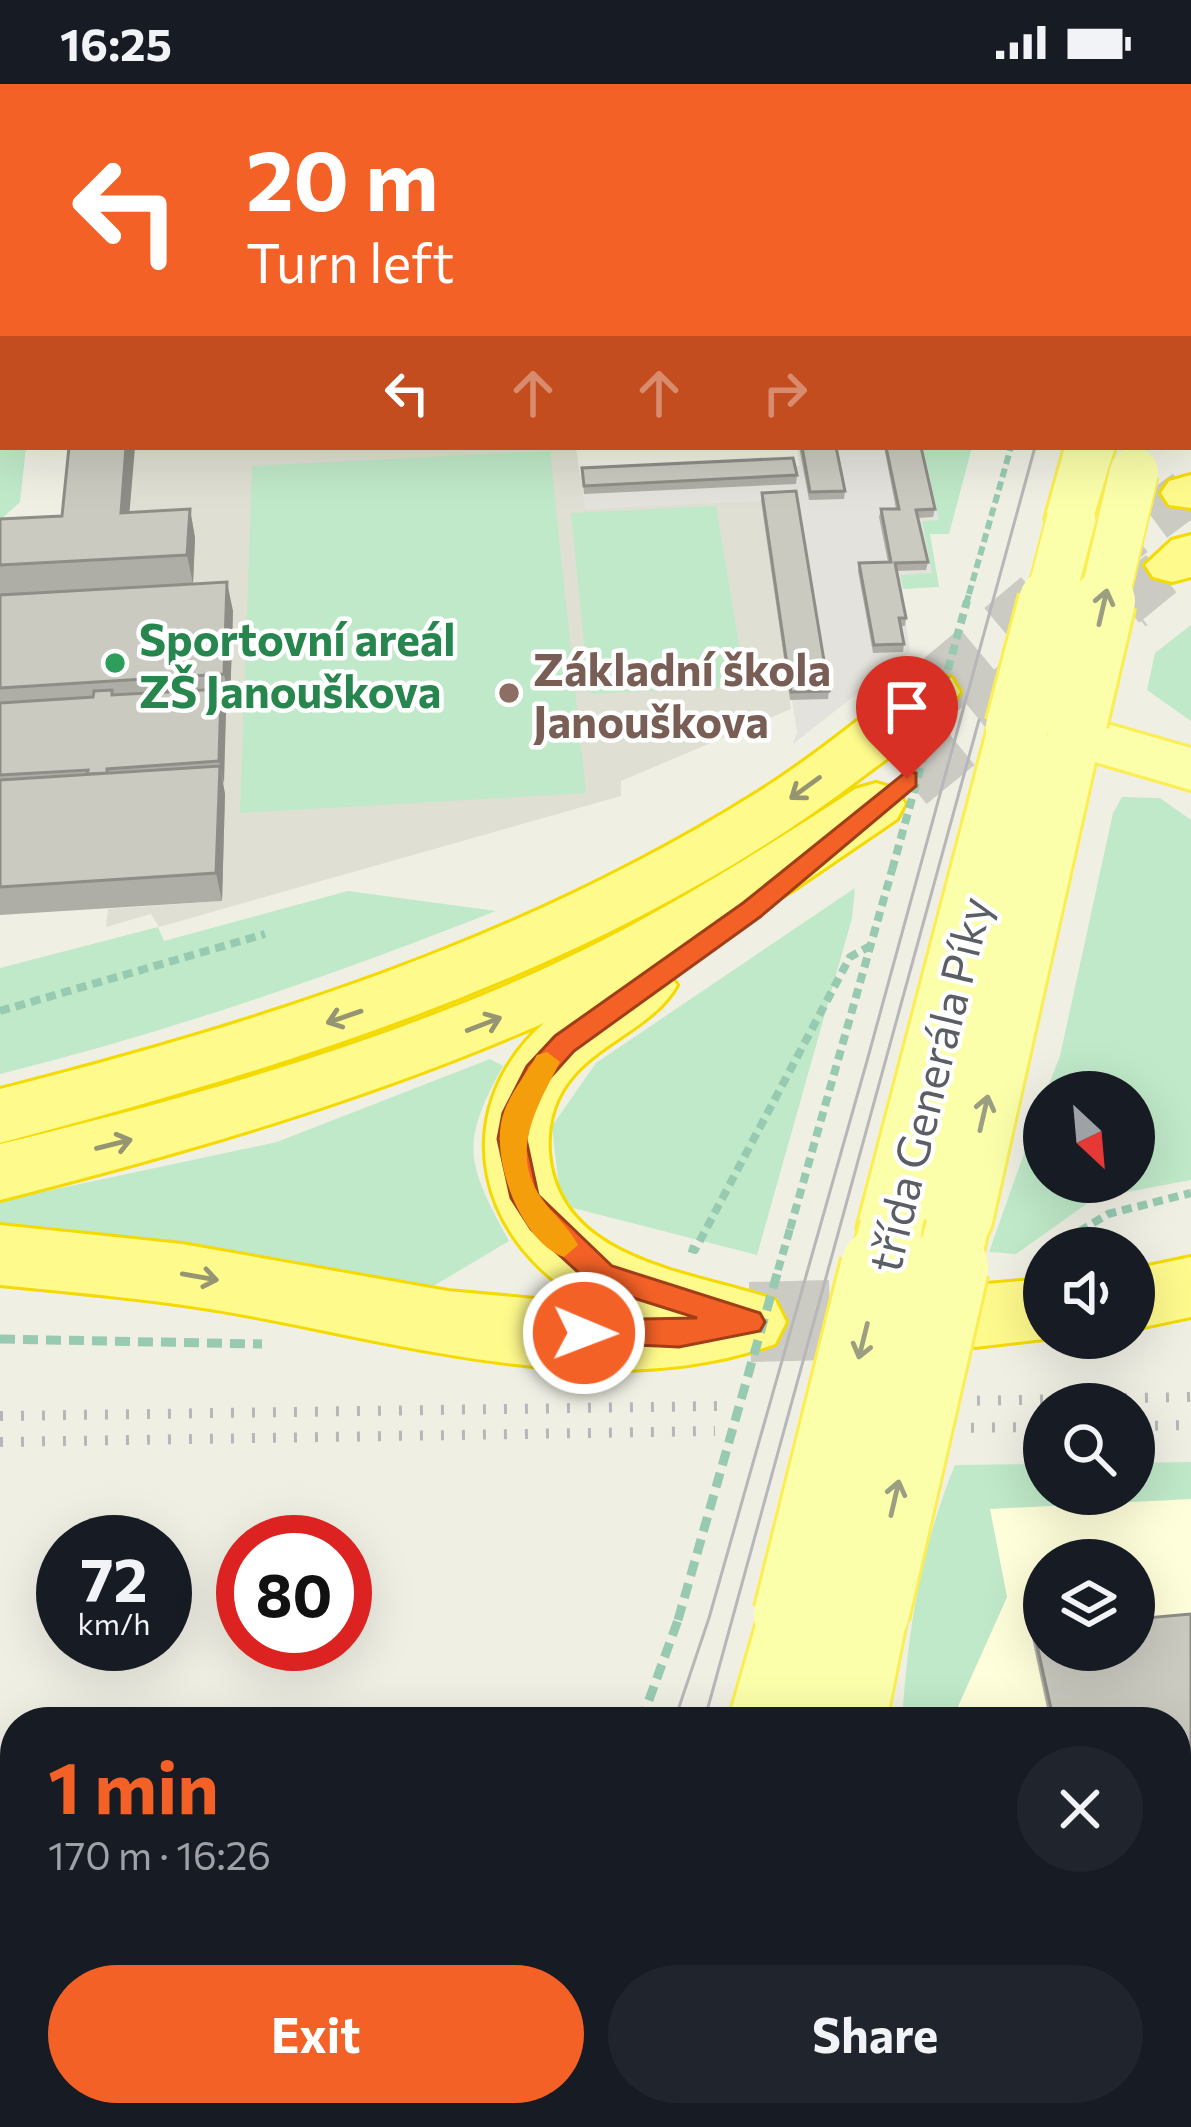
<!DOCTYPE html>
<meta charset="utf-8">
<style>
body{margin:0;font-family:Commissioner,sans-serif;background:#20242c;color:#f1f3f6;height:100vh;display:flex;flex-direction:column;font-size:45px;white-space:nowrap}
*{box-sizing:border-box;margin:0}
p{font-size:39px;color:#9ea1a6}
.icon{flex:none;width:66px;height:66px;fill:none;stroke:currentColor;stroke-width:2;stroke-linecap:round;stroke-linejoin:round}
.map{position:relative;flex:1;overflow:hidden}
.sheet{position:absolute;left:0px;top:1623px;width:1191px;height:420px;display:flex;flex-direction:column;background:#171b24;border-radius:48px 48px 0 0;box-shadow:0 12px 48px #0002}
.sheet>*{flex:none}
.guide{position:absolute;left:0px;top:0px;width:1191px;height:366px;box-shadow:0 12px 48px #0002;background:#f46126;color:#fff;overflow:hidden}
.needle{width:78px;rotate:154deg}
.buttons{position:absolute;left:1023px;top:987px;display:grid;gap:24px}
.buttons a{display:grid;place-items:center;width:132px;height:132px;border-radius:50%;background:#171b24;box-shadow:0 12px 48px #0002;font-size:60px}
.speed{position:absolute;left:36px;top:1431px;display:flex;gap:24px;font-size:60px;font-weight:700;text-align:center}
.speed>*{display:grid;place-content:center;width:156px;height:156px;border-radius:50%;background:#171b24;box-shadow:0 12px 48px #0002;line-height:1}
.speed small{font-size:30px;font-weight:400}
.speed .limit{border:18px solid #d22;background:#fff;color:#111}
.pin{position:absolute;display:grid;place-items:center;width:102px;height:102px;color:#fff;margin:-123px -51px;border-radius:50% 50% 50% 0;rotate:-45deg;box-shadow:0 0 12px #0007}
.pin .icon{rotate:45deg}
.me{position:absolute;width:132px;margin:-66px;rotate:91deg;stroke-linejoin:round;filter:drop-shadow(0 0 9px #0008)}
.turn{display:flex;align-items:center;gap:42px;height:252px;padding:0 48px;font-size:54px}
.turn .icon{width:156px;height:156px;stroke-width:2.5}
.turn b{display:block;font-size:84px;line-height:102px}
.lanes{display:flex;align-items:center;height:114px;padding:0 48px;background:#0003;justify-content:center;gap:60px;direction:ltr}
.lanes .off{opacity:.35}
.round{display:grid;place-items:center;flex:none;width:126px;height:126px;border-radius:63px;background:#20242c}
.overview{display:flex;align-items:center;justify-content:space-between;height:204px;padding:0 48px}
h1{font-size:72px;font-weight:700;line-height:90px;color:#f46126}
.action{display:flex;gap:24px;margin-top:auto;padding:24px 48px}
.action a{flex:1;height:138px;border-radius:72px;background:#f46126;color:#fff;font-size:48px;font-weight:700;line-height:138px;text-align:center}
.action a+a{background:#20242c;color:#f1f3f6}
.status{display:flex;justify-content:space-between;align-items:center;height:84px;padding:0 60px;background:#171b24;direction:ltr}
.status svg{height:33px;fill:currentColor}
.map>svg:first-child{display:block}
.commercial{fill:#fffeda;fill-rule:evenodd}
.industrial{fill:#e3e2dc}
.education{fill:#e0dfd3}
.green{fill:#bfe9c8}
.lines{fill:none;stroke-linecap:round;stroke-linejoin:round}
.highway-tunnel-far2{stroke:#cbcbc4;stroke-width:48;stroke-dasharray:48 24;stroke-linecap:butt}
.highway-tunnel-far1{stroke:#cbcbc4;stroke-width:62;stroke-dasharray:62 32;stroke-linecap:butt}
.highway-tunnel{stroke:#cbcbc4;stroke-width:80;stroke-dasharray:80 39;stroke-linecap:butt}
.minor-casing{stroke:#bcbdc4;stroke-width:6}
.major-casing{stroke:#faee53;stroke-width:6}
.highway-casing{stroke:#f4da00;stroke-width:6}
.path-far2{stroke:#97cab1;stroke-width:6;stroke-dasharray:9 4.5;stroke-linecap:butt}
.path-far1{stroke:#97cab1;stroke-width:8;stroke-dasharray:10 6;stroke-linecap:butt}
.path{stroke:#97cab1;stroke-width:9;stroke-dasharray:15 8;stroke-linecap:butt}
.minor{fill:#fff;fill-rule:evenodd}
.major{fill:#fbffaa;fill-rule:evenodd}
.highway{fill:#fffa8c;fill-rule:evenodd}
.tram{stroke:#b7b7b9;stroke-width:3}
.rail{stroke:#b7b7b9;stroke-width:10;stroke-dasharray:3 18;stroke-linecap:butt}
.major-bridge-far2-casing{stroke:#faee53;stroke-width:52;stroke-linecap:butt}
.major-bridge-far1-casing{stroke:#faee53;stroke-width:68;stroke-linecap:butt}
.major-bridge-casing{stroke:#faee53;stroke-width:86;stroke-linecap:butt}
.path-bridge-far2{stroke:#97cab1;stroke-width:6;stroke-dasharray:9 4.5;stroke-linecap:butt}
.path-bridge-far1{stroke:#97cab1;stroke-width:8;stroke-dasharray:10 6;stroke-linecap:butt}
.path-bridge{stroke:#97cab1;stroke-width:9;stroke-dasharray:15 8;stroke-linecap:butt}
.major-bridge-far2{stroke:#fbffaa;stroke-width:48}
.major-bridge-far1{stroke:#fbffaa;stroke-width:62}
.major-bridge{stroke:#fbffaa;stroke-width:80}
.wall{fill:#afaea6}
.shaded-wall{fill:#8e8d87}
.building{fill:#cbcac1;stroke:#8e8d87;stroke-width:3}
.oneway{stroke:#9c9e81}
.oneway2{stroke:#959573}
.route{fill:#f46126;stroke:#9f3f19;stroke-width:3}
.slow{fill:#f59e0b}
.leisure-dot{fill:#2e9e5b;stroke:#fff;stroke-width:4.5}
.education-dot{fill:#8d6e63;stroke:#fff;stroke-width:4.5}
.labels{text-anchor:middle;dominant-baseline:central;stroke-width:9;stroke-linejoin:round;paint-order:stroke}
.leisure-label{font-size:45px;font-weight:bold;fill:#27864d;stroke:#fff;text-anchor:start}
.education-label{font-size:45px;font-weight:bold;fill:#785e54;stroke:#fff;text-anchor:start}
.street-label{font-size:45px;fill:#5c5e66;stroke:#fff}
</style>
<div class="status"><b>16:25</b><svg viewBox="0 0 49 12"><path d="M0 12V9h3v3zM5 12V6h3v6zM10 12V3h3v9zM15 12V0h3v12zM26 1h20v11H26zM47 4h2v5h-2z"/></svg></div>
<div class="map">
<svg width="1191" height="2043" viewBox="0 0 1191 2043">
<rect width="100%" height="100%" fill="#f0efe4"/>
<path class="commercial" d="M1191,1415V2043H933L931,2028H1176V1638H951L1007,1513L989,1424ZM1044,1476H1134V1566H1044Z"/>
<polygon class="industrial" points="797,363 923,363 940,437 922,438 933,490 900,491 910,568 793,660 797,648 761,418 584,425 580,392 800,382"/>
<polygon class="education" points="79,363 576,363 585,425 761,417 791,625 621,697 621,712 159,843 151,830 106,843 108,825 222,817 118,717 134,504 69,460"/>
<g class="green">
<polygon points="0,243 3,363 26,363 20,418 0,436"/>
<polygon points="923,363 972,363 949,450 930,450 939,503 903,505 900,491 932,489 922,437 939,436"/>
<polygon points="550,367 586,709 240,729 252,382"/>
<polygon points="716,422 746,602 589,610 571,429"/>
<polygon points="1191,541 1191,637 1147,606 1155,569"/>
<polygon points="1122,713 1160,714 1191,736 1191,1096 1095,1114 1016,1170 989,1168 1044,1013 1044,1098 1134,1098 1134,1008 1046,1008 1060,972 1113,729"/>
<polygon points="855,804 852,834 757,1171 573,1124 559,1105 552,1042 596,979"/>
<path d="M348,807L496,827C334,891 169,948 0,990V884L158,843L164,857Z"/>
<path d="M490,975L503,982C459,1061 467,1080 509,1157L420,1210L0,1149V1117L277,1058Z"/>
<path d="M1191,1378V1415L990,1425L1007,1513L951,1638H902C908,1547 920,1466 955,1381L1044,1380V1410H1134V1379Z"/>
<polygon points="570,2028 692,2028 695,2043 565,2043"/>
</g>
<g class="lines">
<g class="highway-tunnel-far2">
<polyline points="1037,520 1187,409"/>
<polyline points="1124,520 1172,481"/>
</g>
<g class="highway-tunnel-far1">
<polyline points="932,608 1041,517"/>
<polyline points="907,696 1128,517"/>
</g>
<polyline class="highway-tunnel" points="750,1238 917,1234"/>
<g class="minor-casing">
<g id="minor">
<rect x="0" y="219" width="3" height="28"/>
<polygon points="1191,1765 1191,1845 1176,1847 1176,1767"/>
</g>
</g>
<g class="major-casing">
<g id="major">
<polygon points="1149,0 1191,0 1188,6"/>
<polygon points="1188,108 1191,108 1188,151"/>
<polygon points="1065,363 1115,363 1089,447 1071,452 1053,447 1045,435"/>
<polygon points="1076,617 1096,623 1104,639 1191,664 1191,706 1095,678 991,1143 981,1164 957,1172 933,1164 924,1146 915,1165 891,1173 867,1165 857,1144 988,643 997,629 1017,623 1052,629"/>
<polygon points="869,1491 897,1502 908,1528 886,1638 728,1638 766,1506 794,1495 822,1506 831,1527 841,1502"/>
<polygon points="686,2028 776,2028 779,2043 689,2043"/>
<polygon points="777,2028 867,2028 873,2043 783,2043"/>
</g>
</g>
<g class="highway-casing">
<g id="highway">
<polygon points="1191,391 1191,424 1169,421 1161,409 1169,397"/>
<polygon points="1191,451 1191,493 1172,498 1153,493 1145,481 1172,456"/>
<path d="M932,589L952,594L960,608C940,642 896,667 865,691C615,883 300,980 0,1059V1005C264,938 526,854 758,708C812,674 862,633 912,594Z"/>
<path d="M876,699L897,705L905,720L897,735L793,806L662,882L677,901C656,940 603,957 573,992C554,1014 547,1040 549,1069C558,1179 696,1188 775,1216L786,1238L775,1260C610,1320 412,1262 245,1231C163,1216 82,1209 0,1201V1141L182,1160L448,1207L591,1220C478,1161 444,1029 544,939C368,1016 185,1069 0,1116V1060C184,1015 365,965 539,887C650,837 753,772 855,705Z"/>
<polygon points="1191,1173 1191,1233 1134,1245 1134,1185"/>
<polygon points="1044,1195 1044,1254 1052,1254 975,1263 950,1254 940,1232 950,1210 975,1201"/>
</g>
</g>
<polyline class="path-far2" points="969,510 1011,363"/>
<g class="path-far1">
<polyline points="0,927 265,850"/>
<polyline points="790,1145 892,786"/>
<polyline points="689,1164 695,1166 850,873 870,862"/>
<polyline points="1052,1164 1108,1130 1191,1109"/>
</g>
<g class="path">
<polyline points="0,1255 262,1260"/>
<polyline points="641,1638 678,1536"/>
<polyline points="477,2043 481,2028"/>
</g>
<use href="#minor" class="minor"/>
<use href="#major" class="major"/>
<use href="#highway" class="highway"/>
<g class="tram">
<polyline points="674,1638 709,1534 867,977 1035,363"/>
<polyline points="704,1638 979,636"/>
<polyline points="513,2043 518,2028"/>
<polyline points="544,2043 550,2028"/>
</g>
<g class="rail">
<polyline points="956,1317 1191,1313"/>
<polyline points="0,1332 723,1322"/>
<polyline points="1134,1342 1191,1341"/>
<polyline points="950,1344 1044,1343"/>
<polyline points="0,1358 715,1347"/>
</g>
<g class="major-bridge-far2-casing">
<g id="major-bridge-far2">
<polyline points="1049,520 1071,435"/>
<polyline points="1103,520 1134,388"/>
</g>
</g>
<g class="major-bridge-far1-casing">
<g id="major-bridge-far1">
<polyline points="1076,637 1104,517"/>
<polyline points="1017,643 1050,517"/>
<polyline points="880,1186 891,1144"/>
<polyline points="947,1186 957,1143"/>
</g>
</g>
<g class="major-bridge-casing">
<g id="major-bridge">
<polyline points="869,1528 948,1183"/>
<polyline points="794,1532 881,1183"/>
</g>
</g>
<polyline class="path-bridge-far2" points="966,520 969,510"/>
<g class="path-bridge-far1">
<polyline points="892,786 967,517"/>
<polyline points="778,1186 790,1145"/>
</g>
<polyline class="path-bridge" points="678,1536 779,1183"/>
<use href="#major-bridge-far2" class="major-bridge-far2"/>
<use href="#major-bridge-far1" class="major-bridge-far1"/>
<use href="#major-bridge" class="major-bridge"/>
</g>
<g class="wall">
<polygon points="112,0 691,0 691,2 662,3 112,3"/>
<polygon points="857,0 909,0 908,3 856,3"/>
<polygon points="799,363 836,363 845,407 844,415 809,416"/>
<polygon points="884,363 921,363 935,425 933,433 918,434 928,478 926,486 896,487 906,534 905,542 901,542 904,560 903,568 873,569 858,487 859,479 888,478 879,433 881,425 896,425"/>
<polygon points="582,384 797,391 796,400 584,410"/>
<polygon points="762,409 829,607 828,615 790,616 761,417"/>
<polygon points="190,425 195,454 193,500 233,527 230,619 224,619 226,628 223,700 225,710 222,817 0,831 0,435"/>
<polygon points="1191,1530 1191,1740 1176,1741 1176,1638 1050,1638 1031,1549 1033,1543"/>
<polygon points="1045,2028 1176,2028 1191,2043 1047,2043"/>
</g>
<g class="shaded-wall">
<polygon points="126,363 135,363 127,458 121,429"/>
<polygon points="190,425 195,454 193,500 187,471"/>
<polygon points="227,498 233,527 230,619 224,590"/>
<polygon points="221,605 226,628 224,700 219,677"/>
<polygon points="220,682 225,710 222,817 216,789"/>
<polygon points="19,2028 27,2028 26,2043 18,2043"/>
</g>
<g class="building">
<polygon points="69,363 126,363 121,429 190,425 187,471 0,481 0,435 62,432"/>
<polygon points="802,363 836,363 845,407 810,408"/>
<polygon points="886,363 921,363 935,425 916,426 928,478 895,479 906,534 899,534 904,560 874,561 859,479 891,478 881,425 899,425"/>
<polygon points="793,374 797,391 584,402 582,384"/>
<polygon points="796,407 829,607 791,608 762,409"/>
<polygon points="227,498 224,590 0,604 0,511"/>
<polygon points="221,605 219,677 107,685 107,689 87,690 88,686 0,691 0,619 93,613 94,607 112,606 112,611"/>
<polygon points="220,682 216,789 0,803 0,696"/>
<polygon points="1191,1530 1191,1735 1176,1736 1176,1638 1054,1638 1033,1543 1044,1542 1044,1566 1134,1566 1134,1535"/>
<polygon points="1191,1847 1191,2043 1064,2043 1062,2028 1176,2028 1176,1848"/>
<polygon points="15,2006 15,2028 19,2028 18,2043 0,2043 0,2008"/>
<polygon points="122,2028 133,2028 133,2038 122,2039"/>
<polygon points="236,2028 320,2028 320,2043 226,2043 226,2029"/>
<polygon points="965,2028 1031,2028 1034,2043 967,2043"/>
<polygon points="131,2038 131,2043 88,2043"/>
</g>
<defs><path id="oneway-shaft" d="M-6 0H5M1.5-3L5.5 0L1.5 3" fill="none" stroke-width="1.6" stroke-linecap="round" stroke-linejoin="round" transform="scale(3)"/></defs>
<g class="oneway">
<use href="#oneway-shaft" transform="translate(1103 523) rotate(-77)"/>
<use href="#oneway-shaft" transform="translate(984 1029) rotate(-77)"/>
<use href="#oneway-shaft" transform="translate(863 1257) rotate(104)"/>
<use href="#oneway-shaft" transform="translate(895 1414) rotate(-77)"/>
</g>
<g class="oneway2">
<use href="#oneway-shaft" transform="translate(805 704) rotate(144)"/>
<use href="#oneway-shaft" transform="translate(344 933) rotate(161)"/>
<use href="#oneway-shaft" transform="translate(484 940) rotate(-21)"/>
<use href="#oneway-shaft" transform="translate(114 1060) rotate(-14)"/>
<use href="#oneway-shaft" transform="translate(200 1193) rotate(10)"/>
</g>
<polygon class="route" points="907,687 916,689 916,702 760,833 574,967 547,997 530,1029 526,1055 538,1111 612,1182 760,1229 765,1238 760,1247 679,1263 573,1258 569,1249 584,1236 697,1234 592,1201 531,1145 511,1114 498,1055 503,1029 527,982 555,952 743,819"/>
<path class="slow" d="M547,968L560,978C538,1021 508,1068 542,1115C553,1131 569,1143 578,1161L564,1173C520,1158 488,1070 504,1028C511,1008 527,989 537,971Z"/>
<circle class="leisure-dot" cx="115" cy="579" r="12"/>
<circle class="education-dot" cx="509" cy="609" r="12"/>
<g class="labels">
<g class="leisure-label">
<text x="139" y="553">Sportovní areál<tspan x="139" dy="52">ZŠ Janouškova</tspan></text>
</g>
<g class="education-label">
<text x="533" y="583">Základní škola<tspan x="533" dy="52">Janouškova</tspan></text>
</g>
<g class="street-label">
<text transform="translate(928 1000) rotate(-76)">třída Generála Píky</text>
</g>
</g>
</svg>
<div class="buttons">
<a><svg class="needle" viewBox="-14 -14 28 28"><path d="M0-13l5 13h-10z" fill="#e53935"/><path d="M0 13l5-13h-10z" fill="#9ea1a6"/></svg></a>
<a><svg class="icon" aria-label="sound" viewBox="0 0 24 24"><path d="M4 9h4l5-4v14l-5-4H4zM17 9q2 3 0 6"/></svg></a>
<a><svg class="icon" aria-label="search" viewBox="0 0 24 24"><circle cx="10" cy="10" r="6"/><path d="M15 15l6 6"/></svg></a>
<a><svg class="icon" aria-label="layers" viewBox="0 0 24 24"><path d="M12 4l9 5-9 5-9-5zM3 14l9 5 9-5"/></svg></a>
</div>
<div class="speed"><div>72<small>km/h</small></div><div class="limit">80</div></div>
<div class="pin" style="left:907px;top:695px;background:#d93025"><svg class="icon" aria-label="arrive" viewBox="0 0 24 24"><path d="M6 21V4h12l-3 4 3 4H6"/></svg></div>
<svg class="me" style="left:584px;top:1249px" viewBox="-20 -20 40 40"><circle r="17" fill="#f46126" stroke="#fff" stroke-width="3"/><path d="M0-11L8 9 0 5-8 9z" fill="#fff"/></svg>
<div class="guide">
<div class="turn"><svg class="icon" aria-label="left" viewBox="0 0 24 24"><path d="M17 20v-9H6M10 6l-5 5 5 5"/></svg><div><b>20 m</b>Turn left</div></div>
<div class="lanes"><svg class="icon" aria-label="left" viewBox="0 0 24 24"><path d="M17 20v-9H6M10 6l-5 5 5 5"/></svg><svg class="icon off" aria-label="ahead" viewBox="0 0 24 24"><path d="M12 20V5M6 11l6-6 6 6"/></svg><svg class="icon off" aria-label="ahead" viewBox="0 0 24 24"><path d="M12 20V5M6 11l6-6 6 6"/></svg><svg class="icon off" aria-label="right" viewBox="0 0 24 24"><path d="M7 20v-9h11M14 6l5 5-5 5"/></svg></div>
</div>
<section class="sheet">
<div class="overview"><div><h1>1 min</h1><p>170 m · 16:26</p></div><a class="round"><svg class="icon" aria-label="close" viewBox="0 0 24 24"><path d="M6 6l12 12M18 6L6 18"/></svg></a></div>
<div class="action"><a>Exit</a><a>Share</a></div>
</section>
</div>
